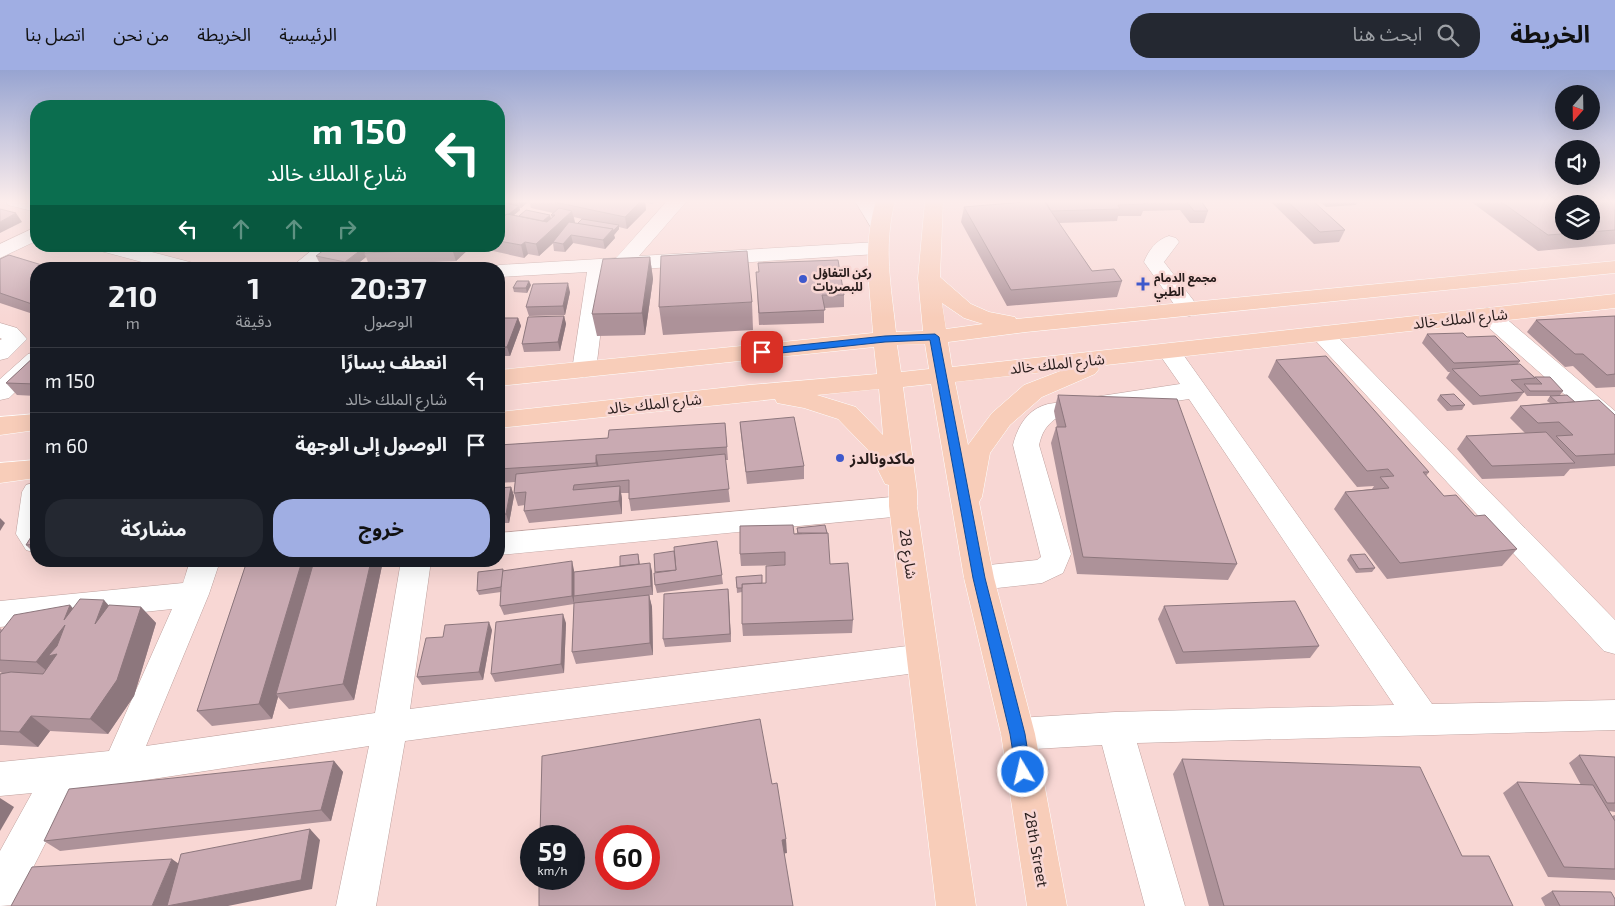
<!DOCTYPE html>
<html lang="ar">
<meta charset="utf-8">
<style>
body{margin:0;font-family:"Exo 2","Noto Sans Arabic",sans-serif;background:#242831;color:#f1f3f6;direction:rtl;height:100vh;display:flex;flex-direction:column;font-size:19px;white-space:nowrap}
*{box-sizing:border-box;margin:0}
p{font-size:16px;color:#9ea1a6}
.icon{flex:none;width:28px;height:28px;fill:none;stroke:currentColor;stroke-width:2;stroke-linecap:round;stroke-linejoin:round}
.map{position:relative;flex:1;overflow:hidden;direction:ltr}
.drawer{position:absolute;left:30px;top:192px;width:475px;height:305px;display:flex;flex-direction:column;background:#171b24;border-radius:20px;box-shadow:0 5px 20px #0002;direction:rtl}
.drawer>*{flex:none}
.hud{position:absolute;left:30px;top:30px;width:475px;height:152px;border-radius:20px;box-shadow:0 5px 20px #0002;direction:rtl;background:#0b6e4f;color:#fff;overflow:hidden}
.needle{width:32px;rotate:200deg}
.buttons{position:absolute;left:1555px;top:15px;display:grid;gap:10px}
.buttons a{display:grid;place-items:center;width:45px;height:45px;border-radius:50%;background:#171b24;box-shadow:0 5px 20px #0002;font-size:25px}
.speed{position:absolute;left:520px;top:755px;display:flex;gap:10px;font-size:25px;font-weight:700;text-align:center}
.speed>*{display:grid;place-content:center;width:65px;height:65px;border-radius:50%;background:#171b24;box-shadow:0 5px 20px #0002;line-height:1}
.speed small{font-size:12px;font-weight:400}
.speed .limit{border:8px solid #d22;background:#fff;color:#111}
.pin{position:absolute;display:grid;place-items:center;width:42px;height:42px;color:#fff;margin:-21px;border-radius:10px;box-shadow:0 2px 8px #0006}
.me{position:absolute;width:55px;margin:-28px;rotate:351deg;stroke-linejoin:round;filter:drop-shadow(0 0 4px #0008)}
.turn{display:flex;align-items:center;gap:18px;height:105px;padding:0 15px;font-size:22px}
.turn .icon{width:65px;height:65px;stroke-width:2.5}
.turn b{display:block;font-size:35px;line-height:42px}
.lanes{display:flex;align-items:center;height:48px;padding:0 15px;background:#0003;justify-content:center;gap:25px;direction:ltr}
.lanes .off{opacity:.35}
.eta{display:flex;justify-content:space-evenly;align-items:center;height:85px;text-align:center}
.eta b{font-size:30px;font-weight:700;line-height:35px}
.primary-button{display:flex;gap:10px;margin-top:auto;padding:10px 15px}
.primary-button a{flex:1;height:58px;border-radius:20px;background:#a0aee3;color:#111;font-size:20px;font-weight:700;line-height:58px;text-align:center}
.primary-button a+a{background:#242831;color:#f1f3f6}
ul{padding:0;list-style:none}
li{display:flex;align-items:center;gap:15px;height:65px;padding:0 15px;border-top:1px solid #363941}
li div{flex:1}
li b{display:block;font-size:19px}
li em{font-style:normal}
header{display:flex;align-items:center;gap:30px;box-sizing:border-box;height:70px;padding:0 25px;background:#a0aee3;color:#111}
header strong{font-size:24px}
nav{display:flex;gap:28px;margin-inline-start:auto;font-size:18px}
.search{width:350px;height:45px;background:#242831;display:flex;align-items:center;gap:12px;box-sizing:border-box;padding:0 18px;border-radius:20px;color:#9ea1a6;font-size:19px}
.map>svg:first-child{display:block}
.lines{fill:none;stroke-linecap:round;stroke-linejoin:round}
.minor-casing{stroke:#bfa19e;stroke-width:1}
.major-casing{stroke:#fff;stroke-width:1}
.minor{fill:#fff;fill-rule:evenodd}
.major{fill:#f8cdb9;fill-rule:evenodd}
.wall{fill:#ad9299;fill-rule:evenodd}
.shaded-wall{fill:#8d777d}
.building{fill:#c9aab2;stroke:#8d777d;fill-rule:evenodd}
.route{fill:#1a73e8;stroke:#114b97}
.poi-dot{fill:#3e59cc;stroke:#f8d7d4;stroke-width:2}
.labels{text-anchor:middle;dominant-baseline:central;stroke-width:5;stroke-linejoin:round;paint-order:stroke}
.far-poi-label{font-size:12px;font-weight:bold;fill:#261b1a;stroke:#f8d7d4;text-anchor:start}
.street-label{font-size:15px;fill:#261b1a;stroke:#f8d7d4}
.poi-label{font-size:15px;font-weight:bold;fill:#261b1a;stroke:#f8d7d4;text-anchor:start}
</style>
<header>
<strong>الخريطة</strong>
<div class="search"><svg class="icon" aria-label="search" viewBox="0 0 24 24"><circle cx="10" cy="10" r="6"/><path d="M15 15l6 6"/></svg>ابحث هنا</div>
<nav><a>الرئيسية</a><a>الخريطة</a><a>من نحن</a><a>اتصل بنا</a></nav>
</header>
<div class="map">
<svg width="1615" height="836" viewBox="0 0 1615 836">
<rect width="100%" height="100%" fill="#f8d7d4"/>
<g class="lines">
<g class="minor-casing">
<g id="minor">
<polygon points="6,131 36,131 36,142 8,135"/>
<polygon points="667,131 687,131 639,186 877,172 884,174 887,178 884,182 877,184 608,201 596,300 592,305 584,307 576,305 572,300 587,202 499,207 499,199 490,199 499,195 616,188"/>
<polygon points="855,131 874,131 889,155 886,159 879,161 872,159"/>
<polygon points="36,157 36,171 0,188 0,174"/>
<path d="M1169,166L1176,168L1179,172L1164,192L1200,239L1197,244L1189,246L1181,244L1144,192C1148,181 1157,169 1169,166Z"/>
<polygon points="94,176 129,176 201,195 204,199 168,199 97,180"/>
<polygon points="317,176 340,176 313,199 289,199"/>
<polygon points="1488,238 1496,240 1615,341 1615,364 1606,361 1480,250 1477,245 1480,240"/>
<polygon points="0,253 17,258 27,269 8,288 0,290 0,270 2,269 0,268"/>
<polygon points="1322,257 1330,259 1615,550 1615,584 1604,581 1314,269 1311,264 1314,259"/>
<path d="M1169,274L1177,276L1432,634L1615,630V660L1137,673L1185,836H1145L1102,675L1018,680L1006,675L1001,664L1006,653L1018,648L1115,642L1394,635L1189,329L1055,349C1045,357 1042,363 1039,375L1071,484L1063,503L1042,513L979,520L968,516L964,508L968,500L979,496L1037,490L1041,487L1013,375C1018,355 1028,339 1048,334L1180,314L1157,281L1161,276Z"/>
<polygon points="36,282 36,302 9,328 0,330 0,309 28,284"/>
<polygon points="36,412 36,483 26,480 16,464 22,422 26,415"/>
<polygon points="903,426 913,429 917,436 913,443 903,446 499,485 499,463"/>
<polygon points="190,491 220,491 209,524 146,676 375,643 401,491 431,491 410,639 923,574 935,578 939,588 935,598 923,602 405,671 376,836 336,836 369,676 120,714 73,719 14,835 0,836 0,781 32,723 0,726 0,692 109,681 172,539 0,557 0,531 183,513"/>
</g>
</g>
<g class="major-casing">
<g id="major">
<path d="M876,131H895C883,178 891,215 896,262L923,261L918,208L925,131H943L940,207L971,234L989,242L1015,247L1016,249L1615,191V203L1026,262L948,272L952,297L1615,224V238L1097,296L1099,299L1095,304L1042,327L1010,355L990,383L982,427L979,432L994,508L1035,664L1067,836H1027L1001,664L964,508L931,314L903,317L917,421V436L976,836H936L889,436V415L885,414L868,380L838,349L804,338L777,333L775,329L499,358V342L749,315L877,304L874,277L499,316V300L873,263C870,216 862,178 876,131ZM942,233L964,248L983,254L946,259ZM925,274L929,299L901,302L897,275ZM1063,300L1024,315L992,343L968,375L955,312ZM879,319L883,365L856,337L817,325Z"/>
<polygon points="36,344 36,360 0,365 0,347"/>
<polygon points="36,390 36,408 0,413 0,393"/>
</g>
</g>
<use href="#minor" class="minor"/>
<use href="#major" class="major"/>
</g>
<g class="wall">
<path d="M499,131H529L521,138H519L520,140L514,145L519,146L550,145L551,149L552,148L551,145L553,143L531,138L529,131H655L652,134L645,132L646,140L627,159L619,157V159L614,165L615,168L605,179L573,173L565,182L554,181L553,173L539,186L528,184L524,188L484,179L483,176H499ZM574,147L582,149L577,154L575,153Z"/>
<polygon points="1029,131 1201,131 1208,141 1204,153 1190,153 1180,140 1143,141 1141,146 1118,146 1117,151 1059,153 1092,201 1122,211 1117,227 1007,236 961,152 964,137"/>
<polygon points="1270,131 1313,131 1345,160 1339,172 1314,174"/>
<polygon points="1319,131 1358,131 1356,135 1326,137"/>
<polygon points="1470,131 1615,131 1615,174 1538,181"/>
<polygon points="472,176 456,191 369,195 366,187 351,199 340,199 320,194 316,186"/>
<polygon points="650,187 653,209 645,265 597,266 592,244"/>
<polygon points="0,189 36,199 36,245 0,233"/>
<polygon points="756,202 844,225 844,237 824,238 824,253 759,255"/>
<polygon points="531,215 527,223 514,222 513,218"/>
<polygon points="570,222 565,245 529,246 526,237"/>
<polygon points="752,232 753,260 663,265 659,237"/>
<polygon points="564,246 566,254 560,281 524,282 522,274"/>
<polygon points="1615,246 1615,317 1596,318 1573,296 1565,297 1527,262 1536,250"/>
<polygon points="499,248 518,248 521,256 510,286 499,286"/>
<polygon points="1427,264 1467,267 1520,291 1518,294 1535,307 1563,321 1560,325 1575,332 1615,345 1615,396 1570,399 1564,406 1482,409 1457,379 1466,366 1525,363 1510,348 1520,336 1550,333 1547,331 1550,326 1554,326 1527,326 1524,322 1517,331 1473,335 1446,308 1450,302 1448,302 1422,273"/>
<polygon points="36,285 36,326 17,325 6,313"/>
<polygon points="1276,290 1429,402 1426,406 1444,426 1475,446 1517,479 1502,496 1387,509 1334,439 1345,422 1372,419 1374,416 1357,417 1268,307"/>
<polygon points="1058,325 1237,494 1228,510 1077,504 1051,373 1056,357 1057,357 1054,341"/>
<polygon points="1440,325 1465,335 1462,340 1447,341 1437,330"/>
<polygon points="740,352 804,396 804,409 747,414 741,365"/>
<polygon points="725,353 728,390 725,390 730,432 631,441 629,429 629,423 621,423 622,429 622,444 529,453 524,441 525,435 518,436 514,423 515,412 499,413 499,375 608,368"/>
<polygon points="511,417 514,426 509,453 499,453 499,418"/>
<polygon points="797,458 830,494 853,550 852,563 743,566 742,554 742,522 737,523 736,507 762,514 766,513 785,495 741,496 740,484 797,463"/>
<polygon points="36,459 36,484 35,484 26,475"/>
<polygon points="717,471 723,514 657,523 655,515 675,486 676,500"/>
<polygon points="638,484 640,494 652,501 653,525 649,525 652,537 653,585 576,594 572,582 574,534 504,545 500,536 501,522 479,525 477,521 504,501 574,500 574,502 620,496"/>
<polygon points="1350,485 1375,498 1372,502 1356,503 1347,490"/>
<polygon points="247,491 383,491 354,630 289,639 278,627 272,649 212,656 197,641"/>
<polygon points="728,519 731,572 665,577 663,569"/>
<polygon points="70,535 73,539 109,536 141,537 156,553 134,626 108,664 50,661 38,677 3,675 0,675 0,604 2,603 0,602 0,558 2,560"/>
<polygon points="1164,536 1319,576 1310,588 1176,594 1158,549"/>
<polygon points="566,553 564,603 495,612 491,604"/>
<polygon points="492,560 483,610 422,615 417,607"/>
<polygon points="1579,685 1615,687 1615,742 1609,741 1612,746 1615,745 1615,810 1548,807 1503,723 1517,712 1581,715 1569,693"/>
<polygon points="1182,689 1462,786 1513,836 1209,836 1173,704"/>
<polygon points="334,691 343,702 331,751 60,781 44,771"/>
<polygon points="1552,821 1615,836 1545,836 1541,828"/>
</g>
<g class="shaded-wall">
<polygon points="519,131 529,131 521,138"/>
<polygon points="641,131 645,131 646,140 627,159 625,147"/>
<polygon points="519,136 520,140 509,149 508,145"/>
<polygon points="572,141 575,153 539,186 536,174"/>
<polygon points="16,143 22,152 0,163 0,152"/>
<polygon points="550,145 551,149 540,159 539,154"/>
<polygon points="619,155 619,159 614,165 615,168 605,179 603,170 613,159"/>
<polygon points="571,165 573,173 565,182 563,174"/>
<polygon points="525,172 528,184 524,188 521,175"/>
<polygon points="366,176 380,176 364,183 366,187 351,199 348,199 345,192"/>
<polygon points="454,176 472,176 456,191 452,179"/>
<polygon points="650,187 653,209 645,265 642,243"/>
<polygon points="529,211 531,215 527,223 526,218"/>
<polygon points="568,213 570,222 565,245 563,236"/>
<polygon points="36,231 36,240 32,234"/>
<polygon points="564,246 566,254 560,281 558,272"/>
<polygon points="518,248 521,256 510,286 507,277"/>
<polygon points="596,385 599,398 599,406 596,393"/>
<polygon points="620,416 622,429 622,444 619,431"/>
<polygon points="511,417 514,426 509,453 506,444"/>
<polygon points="0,448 5,453 0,461"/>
<polygon points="126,491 167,491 130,497"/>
<polygon points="302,491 317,491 276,624 278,627 272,649 259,634"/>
<polygon points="371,491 383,491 354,630 343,614"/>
<polygon points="572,491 574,500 574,534 572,526"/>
<polygon points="650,493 652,501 653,525 651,516"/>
<polygon points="728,519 729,528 731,572 730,564"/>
<polygon points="649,525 652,537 653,585 650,573"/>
<polygon points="104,530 119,547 95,554"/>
<polygon points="70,535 86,552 64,550"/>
<polygon points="141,537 156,553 134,626 108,664 90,649"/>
<polygon points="563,544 566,553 564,603 561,594"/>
<polygon points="489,552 492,560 483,610 479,602"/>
<polygon points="65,555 54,607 36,592"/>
<polygon points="31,646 50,661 38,677 19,662"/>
<polygon points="334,691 343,702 331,751 321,740"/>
<polygon points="0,728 14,737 0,761"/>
<polygon points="310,759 320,770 312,819 228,836 152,836 172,789 186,799"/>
<polygon points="786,769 787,783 782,784 782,770"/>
</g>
<g class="building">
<polygon points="550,131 641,131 625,147"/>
<polygon points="1037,131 1044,131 1092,201 1114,199 1122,211 1011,220 964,137"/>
<polygon points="1044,131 1143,131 1145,134 1118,135 1120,139 1051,141 1046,132 1045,132"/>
<polygon points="1186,131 1201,131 1208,141 1194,141"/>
<polygon points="1287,131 1313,131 1345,160 1320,162"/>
<path d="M1500,131H1615V160L1548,165ZM1564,134H1591V161H1564Z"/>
<polygon points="499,132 519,136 509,144 506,145 499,143"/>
<polygon points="559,138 572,141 536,174 525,172 521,175 499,171 499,151 507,144 547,152 555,145 551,145"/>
<polygon points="0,139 16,143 0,152"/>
<polygon points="526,140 550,145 543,151 519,146"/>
<polygon points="499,147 503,148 499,151"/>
<polygon points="582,149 619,155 613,161 613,159 577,154"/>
<polygon points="569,152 613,159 603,170 571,165 563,174 553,172"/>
<polygon points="329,176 366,176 345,192 316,186"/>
<polygon points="370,176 454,176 452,179 364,183"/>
<polygon points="747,181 752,232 659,237 661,186"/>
<polygon points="9,185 55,199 36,199 36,231 32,234 0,223 0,189"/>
<polygon points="650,187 642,243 592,244 603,189"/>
<polygon points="838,190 844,225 822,225 825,240 759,243 756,202 759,202 758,193"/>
<polygon points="517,211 529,211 526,218 513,218"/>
<polygon points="568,213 563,236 526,237 533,214"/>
<polygon points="564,246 558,272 522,274 528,247"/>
<polygon points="1615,246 1615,304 1607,305 1583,284 1575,284 1536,250"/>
<polygon points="499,248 518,248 507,277 499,277"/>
<polygon points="1463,263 1467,267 1495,266 1520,291 1454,293 1427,264"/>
<polygon points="36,285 36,314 6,313"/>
<polygon points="1326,286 1429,402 1423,402 1444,426 1456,425 1475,446 1485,445 1517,479 1400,493 1345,422 1389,418 1380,407 1394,406 1388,399 1367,401 1276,290"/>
<polygon points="1520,294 1535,308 1511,310 1524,322 1480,326 1452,299"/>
<polygon points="1535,307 1550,307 1563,321 1530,321 1524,314 1542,314"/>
<polygon points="1454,324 1465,335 1451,336 1440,325"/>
<polygon points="1058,325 1177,329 1237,494 1083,487 1056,357 1066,357"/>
<polygon points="1567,325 1575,332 1558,333 1550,326"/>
<polygon points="1599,330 1615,345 1615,384 1576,386 1556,366 1573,365 1559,352 1538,353 1520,336"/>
<polygon points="794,347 804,396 746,402 740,352"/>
<polygon points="725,353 727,377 596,385 596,393 499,399 499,375 608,368 609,360"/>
<polygon points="1546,362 1575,393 1492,396 1466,366"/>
<polygon points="725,384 729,419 629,429 629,410 574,415 573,420 620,416 619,431 524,441 526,422 514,423 516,404"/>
<polygon points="511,417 506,444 499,445 499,418"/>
<polygon points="793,455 794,464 828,463 830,494 848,493 853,550 742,554 742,514 766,513 766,496 785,495 785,482 740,484 740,456"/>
<polygon points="825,455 827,463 798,463 797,458"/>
<polygon points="36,459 36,474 26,475"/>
<polygon points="717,471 722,505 655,515 654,503 676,500 674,477"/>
<polygon points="674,481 676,500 655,502 654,484"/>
<polygon points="638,484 639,494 620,496 620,486"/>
<polygon points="1365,484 1375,498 1359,499 1350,485"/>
<polygon points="247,491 302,491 259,634 197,641"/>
<polygon points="314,491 371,491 343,614 276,624"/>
<polygon points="572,491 572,526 500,536 502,501"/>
<polygon points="650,493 651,516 574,526 574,502"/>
<polygon points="503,499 501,517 477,521 478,502"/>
<polygon points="762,505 762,513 742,514 742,518 737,518 736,507"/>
<polygon points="728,519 730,564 663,569 664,524"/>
<polygon points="649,525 650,573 572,582 574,533"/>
<polygon points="80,529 104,530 95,554 109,535 141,537 117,610 90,649 31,646 19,662 0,661 0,604 11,602 43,604 57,584 48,586 57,576 65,555 36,592 0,590 0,563 14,545 70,535 64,550"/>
<polygon points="1295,531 1319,576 1183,582 1164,536"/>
<polygon points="563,544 561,594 491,604 496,552"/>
<polygon points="489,552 479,602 417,607 426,568 443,567 445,555"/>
<path d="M760,649L772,714L777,713L786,769L782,770L793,836H539V809H574V766H540L542,686ZM606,766H649V809H606Z"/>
<polygon points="1579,685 1615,687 1615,733 1607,733"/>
<polygon points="1182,689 1420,697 1462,786 1489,786 1513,836 1224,836"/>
<polygon points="334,691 321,740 44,771 69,719"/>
<polygon points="1517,712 1593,715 1615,751 1615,799 1564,797"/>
<polygon points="310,759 301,810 167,836 181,784"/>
<polygon points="172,789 152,836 11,836 32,797"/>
<polygon points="1552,821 1611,822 1615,829 1615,836 1560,836"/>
</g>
<linearGradient id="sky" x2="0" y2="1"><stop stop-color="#97a4d1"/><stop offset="0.53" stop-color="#fcedec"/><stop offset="1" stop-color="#fcedec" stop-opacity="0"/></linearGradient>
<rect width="1615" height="248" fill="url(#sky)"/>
<polygon class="route" points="935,264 939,267 985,508 1025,664 1031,702 1029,707 1023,709 1018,707 1016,702 1010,664 973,508 930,270 885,272 762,285 757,282 762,279 885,266"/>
<g class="poi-dot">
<circle cx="803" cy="209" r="5"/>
<path d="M1140.5 206.5h5v5h5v5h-5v5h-5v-5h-5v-5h5z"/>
<circle cx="840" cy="388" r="5"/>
</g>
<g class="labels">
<g class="far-poi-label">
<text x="813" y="202">ركن التفاؤل<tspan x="813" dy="14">للبصريات</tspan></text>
<text x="1154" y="207">مجمع الدمام<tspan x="1154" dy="14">الطبي</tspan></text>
</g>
<g class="street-label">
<text transform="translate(1460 248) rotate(-6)">شارع الملك خالد</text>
<text transform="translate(1057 293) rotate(-6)">شارع الملك خالد</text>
<text transform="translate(654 333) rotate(-6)">شارع الملك خالد</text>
<text transform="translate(909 484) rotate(82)">شارع 28</text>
<text transform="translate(1037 779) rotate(80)">28th Street</text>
</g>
<g class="poi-label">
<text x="850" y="388">ماكدونالدز</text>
</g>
</g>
</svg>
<div class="buttons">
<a><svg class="needle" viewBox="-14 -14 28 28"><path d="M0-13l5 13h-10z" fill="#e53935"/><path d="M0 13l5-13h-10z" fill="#9ea1a6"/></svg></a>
<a><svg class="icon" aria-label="sound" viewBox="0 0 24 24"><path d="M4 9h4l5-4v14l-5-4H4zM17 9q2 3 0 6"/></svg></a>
<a><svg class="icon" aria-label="layers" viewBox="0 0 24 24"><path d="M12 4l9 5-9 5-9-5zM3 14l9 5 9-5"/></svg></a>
</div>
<div class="speed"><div>59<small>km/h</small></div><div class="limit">60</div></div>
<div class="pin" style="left:762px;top:282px;background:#d93025"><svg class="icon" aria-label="arrive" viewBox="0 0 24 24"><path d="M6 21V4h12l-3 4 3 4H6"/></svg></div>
<svg class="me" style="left:1023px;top:702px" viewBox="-20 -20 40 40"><circle r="17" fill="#1a73e8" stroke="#fff" stroke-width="3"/><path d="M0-11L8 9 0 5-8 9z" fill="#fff"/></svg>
<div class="hud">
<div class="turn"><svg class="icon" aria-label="left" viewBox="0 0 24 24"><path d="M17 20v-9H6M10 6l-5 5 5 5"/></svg><div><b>150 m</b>شارع الملك خالد</div></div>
<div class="lanes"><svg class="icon" aria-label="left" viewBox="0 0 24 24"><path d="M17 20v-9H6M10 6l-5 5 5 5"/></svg><svg class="icon off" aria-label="ahead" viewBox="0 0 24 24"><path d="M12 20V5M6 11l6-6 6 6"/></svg><svg class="icon off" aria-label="ahead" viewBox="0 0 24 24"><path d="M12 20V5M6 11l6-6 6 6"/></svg><svg class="icon off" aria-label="right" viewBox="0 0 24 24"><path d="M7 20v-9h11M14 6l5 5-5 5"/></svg></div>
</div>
<section class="drawer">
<div class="eta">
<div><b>20:37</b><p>الوصول</p></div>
<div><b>1</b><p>دقيقة</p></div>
<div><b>210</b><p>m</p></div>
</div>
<ul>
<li><svg class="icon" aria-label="left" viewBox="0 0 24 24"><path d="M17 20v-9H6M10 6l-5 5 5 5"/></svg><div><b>انعطف يسارًا</b><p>شارع الملك خالد</p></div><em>150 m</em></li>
<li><svg class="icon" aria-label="arrive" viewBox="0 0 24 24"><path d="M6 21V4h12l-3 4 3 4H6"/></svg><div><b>الوصول إلى الوجهة</b></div><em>60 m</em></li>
</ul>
<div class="primary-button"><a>خروج</a><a>مشاركة</a></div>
</section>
</div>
